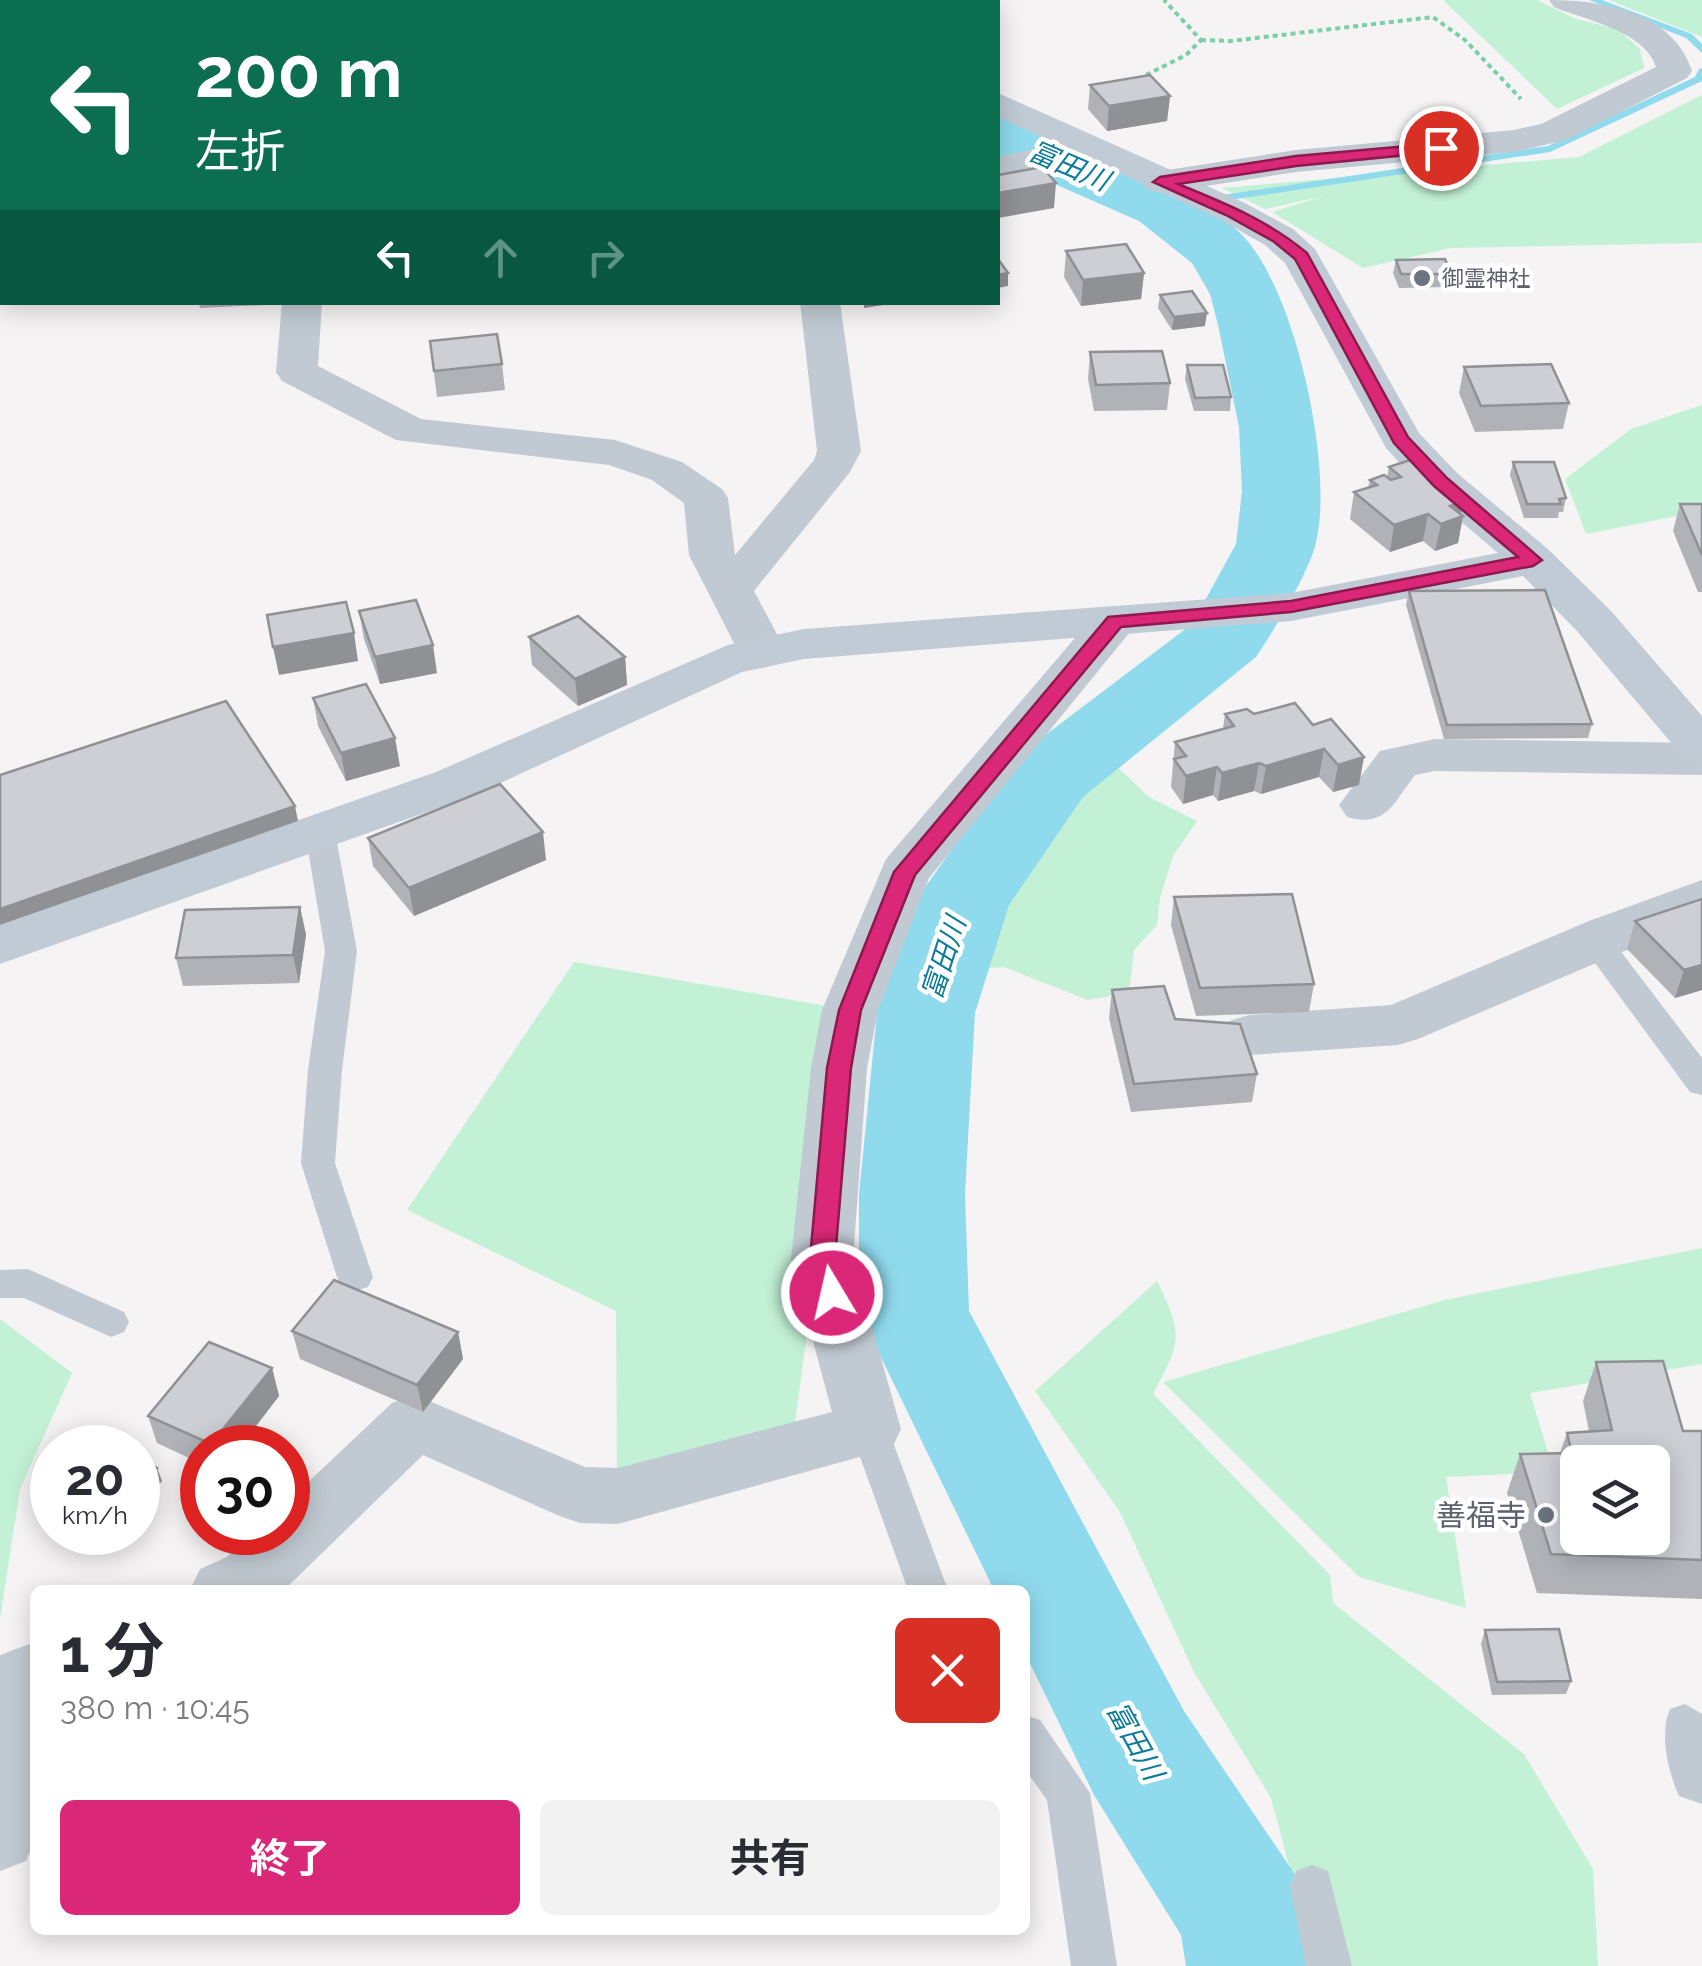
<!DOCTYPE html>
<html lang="ja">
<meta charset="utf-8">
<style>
body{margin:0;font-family:Raleway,"Noto Sans JP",sans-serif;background:#f2f2f3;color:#2b2b33;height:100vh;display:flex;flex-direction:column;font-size:38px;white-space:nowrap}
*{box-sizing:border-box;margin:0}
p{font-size:32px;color:#7c7c81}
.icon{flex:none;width:55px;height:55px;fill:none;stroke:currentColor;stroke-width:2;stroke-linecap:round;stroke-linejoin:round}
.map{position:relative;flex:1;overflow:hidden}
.side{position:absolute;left:30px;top:1585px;width:1000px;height:350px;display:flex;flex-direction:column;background:#fff;border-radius:15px;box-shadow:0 5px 25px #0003}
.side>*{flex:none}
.banner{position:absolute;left:0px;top:0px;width:1000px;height:305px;box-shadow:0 5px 25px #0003;background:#0b6e4f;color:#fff;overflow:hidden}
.buttons{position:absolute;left:1560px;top:1445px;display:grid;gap:20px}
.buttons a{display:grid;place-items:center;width:110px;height:110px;border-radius:15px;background:#fff;box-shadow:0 5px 25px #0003;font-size:50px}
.speed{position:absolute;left:30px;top:1425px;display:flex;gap:20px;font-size:50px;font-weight:700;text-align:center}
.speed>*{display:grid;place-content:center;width:130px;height:130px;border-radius:50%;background:#fff;box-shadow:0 5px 25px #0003;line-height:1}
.speed small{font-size:25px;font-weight:400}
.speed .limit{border:15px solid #d22;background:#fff;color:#111}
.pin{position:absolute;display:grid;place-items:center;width:85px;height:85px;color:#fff;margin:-42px;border:5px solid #fff;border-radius:50%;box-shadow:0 2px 10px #0007}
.me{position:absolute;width:110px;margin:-55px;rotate:351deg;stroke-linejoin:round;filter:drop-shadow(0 0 8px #0008)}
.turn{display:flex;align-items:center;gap:35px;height:210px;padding:0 30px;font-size:45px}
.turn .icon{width:130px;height:130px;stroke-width:2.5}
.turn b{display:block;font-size:70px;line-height:85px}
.lanes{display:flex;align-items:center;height:95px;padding:0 30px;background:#0003;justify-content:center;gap:50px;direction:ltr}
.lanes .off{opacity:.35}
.round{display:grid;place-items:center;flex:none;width:105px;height:105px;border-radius:15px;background:#f2f2f3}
.overview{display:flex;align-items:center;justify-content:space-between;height:170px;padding:0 30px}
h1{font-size:60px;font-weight:700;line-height:75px}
.primary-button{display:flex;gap:20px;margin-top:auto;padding:20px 30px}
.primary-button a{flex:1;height:115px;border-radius:15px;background:#db2777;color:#fff;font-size:40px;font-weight:700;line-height:115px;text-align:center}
.primary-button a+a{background:#f2f2f3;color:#2b2b33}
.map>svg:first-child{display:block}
.green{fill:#c3f1d5}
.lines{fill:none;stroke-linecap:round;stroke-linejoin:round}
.stream{fill:#90daee;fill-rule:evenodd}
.river{fill:#90daee;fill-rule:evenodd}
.path{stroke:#7ad0a6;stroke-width:4;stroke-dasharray:5 4;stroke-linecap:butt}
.lane{fill:#c1cad2;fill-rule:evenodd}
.street{fill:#c1cad2;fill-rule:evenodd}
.secondary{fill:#c1cbd6;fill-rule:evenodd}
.wall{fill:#b0b2b7}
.shaded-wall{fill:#909195}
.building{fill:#cdcfd5;stroke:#909195;stroke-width:2.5;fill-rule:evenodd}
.route{fill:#db2777;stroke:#8e194d;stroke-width:2.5}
.worship-dot{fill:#6b7280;stroke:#fff;stroke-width:4}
.labels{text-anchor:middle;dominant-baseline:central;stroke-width:9;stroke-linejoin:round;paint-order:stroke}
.far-worship-label{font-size:22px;fill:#5b616d;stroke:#fff;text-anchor:start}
.water-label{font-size:28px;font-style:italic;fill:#0c7c9b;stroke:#fff}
.near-worship-label{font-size:30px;fill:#5b616d;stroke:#fff;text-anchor:end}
</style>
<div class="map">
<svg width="1702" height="1966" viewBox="0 0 1702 1966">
<rect width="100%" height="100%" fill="#f5f3f3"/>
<g class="green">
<polygon points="0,0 445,0 446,2 2,2 0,149"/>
<polygon points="1443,0 1537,0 1574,18 1619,30 1640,49 1644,68 1557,109"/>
<polygon points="1609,0 1702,0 1702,37"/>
<polygon points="1702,95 1702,243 1451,248 1363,268 1272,212 1324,196 1265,209 1222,188 1579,157"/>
<polygon points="1702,405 1702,511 1586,534 1565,479 1631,429"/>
<polygon points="1110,760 1149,797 1197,821 1173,856 1160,898 1157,925 1134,950 1129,993 1088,1000 1004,967 971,970 995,892 1073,771"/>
<polygon points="574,962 850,1010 795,1423 617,1473 616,1311 407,1210"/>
<polygon points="1702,1248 1702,1364 1530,1393 1554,1472 1446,1477 1466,1608 1359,1577 1163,1382 1445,1300"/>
<path d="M1157,1281C1183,1335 1182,1341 1153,1394L1330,1575L1333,1603L1524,1754L1593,1869L1598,1966H1316L1271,1798L1194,1672L1120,1512L1035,1391Z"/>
<polygon points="0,1319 72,1373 20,1489 0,1619"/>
</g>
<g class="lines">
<g class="stream">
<polygon points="1589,0 1602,0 1692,34 1702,44 1702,53 1686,38"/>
<polygon points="1702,68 1702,81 1550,152 1163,210 1158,207 1163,204 1548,146 1695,77 1699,69"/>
</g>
<g class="river">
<polygon points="744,0 805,0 807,2 746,2"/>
<path d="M998,116L1021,121C1091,152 1191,180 1244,237C1296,293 1334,468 1316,542C1310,571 1273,632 1256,657L1083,797L1009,905L975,1013L965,1194L969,1311L1184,1711L1292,1870L1312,1916L1322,1966H1186L1181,1935L1094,1795L1025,1653V1590H994L859,1312V1194L877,1013L916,900L1019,755L1192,624L1236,544L1242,491L1239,427L1218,325L1210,294L1192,263L1139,221L998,159Z"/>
</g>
<g class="path">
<polyline points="1201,40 1231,41 1433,17 1465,40 1521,99"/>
<polyline points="1138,79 1186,55 1201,40 1164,0"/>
</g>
<g class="lane">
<polygon points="320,822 331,825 335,832 357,951 342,1070 335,1163 373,1277 368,1287 355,1291 342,1287 337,1277 301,1163 308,1070 325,951 305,832 309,825"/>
<polygon points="1595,929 1606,932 1702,1058 1702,1095 1690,1092 1584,948 1579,940 1584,932"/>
<polygon points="28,1269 124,1312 129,1322 124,1332 111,1337 24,1298 0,1298 0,1270"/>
<polygon points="869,1413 883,1418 888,1429 948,1590 908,1590 850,1429 855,1418"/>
<path d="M1685,1704L1702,1714V1804L1679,1796C1668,1772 1659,1733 1670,1709Z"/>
<polygon points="1025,1715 1040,1720 1090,1793 1117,1966 1071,1966 1047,1800 1025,1769"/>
<polygon points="1312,1865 1328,1871 1352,1966 1306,1966 1290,1886 1296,1871"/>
</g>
<g class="street">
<polygon points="627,0 665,0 667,2 629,2"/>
<path d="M1549,0C1603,0 1673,12 1692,71L1687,78L1566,140L1514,152L1296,172L1161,193L1148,190L1142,182L1148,174L1161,171L1296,150L1514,130L1541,124L1656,67C1645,31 1585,20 1554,7Z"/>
<polygon points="1088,137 1101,140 1106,148 1101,156 998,179 998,157"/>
<polygon points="282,302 322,302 318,366 421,419 615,440 682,462 722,489 728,498 735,555 814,460 817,451 800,302 840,302 861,451 850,472 754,591 787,653 780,663 763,668 746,663 739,653 689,555 684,503 652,480 609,465 396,440 282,381 276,372"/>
<polygon points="1115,607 1132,611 1139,621 929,878 878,1010 867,1068 853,1259 901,1429 892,1448 618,1524 580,1523 557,1515 423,1455 284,1590 190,1590 200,1569 227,1557 253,1532 288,1532 288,1501 392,1403 415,1395 585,1467 618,1468 832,1412 791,1259 811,1068 822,1010 886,859 1098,611"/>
<path d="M1435,739L1702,743V775L1435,771L1415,775C1393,803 1387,828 1347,817L1339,805L1380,751Z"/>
<polygon points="1702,880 1702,918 1418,1039 1398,1045 1249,1055 1229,1049 1221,1035 1229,1021 1249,1015 1391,1005 1589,921"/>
<polygon points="35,1642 35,1840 26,1861 0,1871 0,1655"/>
</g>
<g class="secondary">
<polygon points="807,0 842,0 844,2 809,2"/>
<polygon points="998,93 1245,203 1293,229 1315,249 1419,433 1457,473 1549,550 1611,611 1702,716 1702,763 1684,758 1577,631 1523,576 1291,621 804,659 742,672 472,796 0,964 0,925 436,772 728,645 804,629 1291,593 1498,553 1425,491 1386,448 1285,263 1265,245 1219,219 998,117"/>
</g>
</g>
<g class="wall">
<rect x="686" y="0" width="59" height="2"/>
<polygon points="1090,85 1170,96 1167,121 1107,131 1088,109"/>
<polygon points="1066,251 1144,273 1141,299 1081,306 1064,277"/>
<polygon points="1396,260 1451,274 1448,287 1399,288 1393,273"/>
<polygon points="1160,295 1205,326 1172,330 1158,308"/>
<polygon points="199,302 283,302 283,304 200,308"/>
<polygon points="430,341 502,364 505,390 437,397"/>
<polygon points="1090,352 1170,383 1167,410 1094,411 1088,379"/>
<polygon points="1187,365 1231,397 1230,411 1194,411 1185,379"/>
<polygon points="1464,367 1569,403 1563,429 1475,432 1459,393"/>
<polygon points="1513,462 1566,498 1563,512 1559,512 1558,518 1524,518 1510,475"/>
<polygon points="1389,467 1463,502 1460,514 1463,516 1458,543 1435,551 1423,541 1390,552 1350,519 1354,492 1368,488 1370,480 1387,477"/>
<polygon points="1680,504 1702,504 1702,592 1698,592 1673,531"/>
<polygon points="1409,591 1592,724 1588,738 1444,739 1406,605"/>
<polygon points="359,611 437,673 380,684 364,639"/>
<polygon points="529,637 625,657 627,685 578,706 532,665"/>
<polygon points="313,698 400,766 346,781 318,726"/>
<polygon points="1295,703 1359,785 1333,792 1319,777 1261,794 1254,791 1218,801 1213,795 1183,804 1171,787 1175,742 1223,729 1225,714 1254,714"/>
<polygon points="368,838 546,860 414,916 373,866"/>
<polygon points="1174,897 1314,984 1309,1012 1196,1016 1171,925"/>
<polygon points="1702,899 1702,990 1675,998 1627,949 1635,921"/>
<polygon points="300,907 306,935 299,983 183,986 176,958"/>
<polygon points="1112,990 1175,1019 1257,1074 1252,1102 1131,1112 1109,1018"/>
<polygon points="292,1331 458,1332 463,1359 423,1412 300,1359"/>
<polygon points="1596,1362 1683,1431 1702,1431 1702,1599 1537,1593 1507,1493 1520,1454 1560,1453 1567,1433 1589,1431 1583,1401"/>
<polygon points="272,1368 279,1396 239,1448 202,1448 202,1464 157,1443 148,1416"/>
<polygon points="96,1532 118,1532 111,1540"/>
<polygon points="1485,1630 1571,1681 1566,1694 1492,1695 1481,1644"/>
</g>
<g class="shaded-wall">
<polygon points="1170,96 1167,121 1107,131 1109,106"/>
<polygon points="1056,183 1054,208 998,218 998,193"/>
<polygon points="1008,273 1008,286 998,288 998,275"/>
<polygon points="1144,273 1141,299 1081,306 1083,280"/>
<polygon points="864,302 903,302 864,308"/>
<polygon points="1207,313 1205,326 1172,330 1174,317"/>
<polygon points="1463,502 1460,518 1463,516 1458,543 1435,551 1441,524 1450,506"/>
<polygon points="1428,514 1423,541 1390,552 1394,525"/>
<polygon points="354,633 358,661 279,675 273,647"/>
<polygon points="433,645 437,673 380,684 375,657"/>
<polygon points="625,657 627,685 578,706 575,679"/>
<polygon points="395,738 400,766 346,781 341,753"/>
<polygon points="1324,749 1319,777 1261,794 1266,766"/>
<polygon points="1364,757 1359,785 1333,792 1338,765"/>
<polygon points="1259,763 1254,791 1218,801 1222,773"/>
<polygon points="1217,767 1213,795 1183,804 1186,776"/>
<polygon points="295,806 298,821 0,925 0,909"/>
<polygon points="543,832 546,860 414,916 409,888"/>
<polygon points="300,907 306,935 299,983 293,955"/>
<polygon points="1702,965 1702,990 1675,998 1684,970"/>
<polygon points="458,1332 463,1359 423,1412 417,1385"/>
<polygon points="272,1368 279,1396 239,1448 212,1448 211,1444"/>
<polygon points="157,1468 162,1481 138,1510 138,1490"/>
<polygon points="108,1532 118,1532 111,1540"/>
</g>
<g class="building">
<polygon points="488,0 552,0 554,2 489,2"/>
<polygon points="565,0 608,0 609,2 567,2"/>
<polygon points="687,0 730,0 687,2"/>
<polygon points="1150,75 1170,96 1109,106 1090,85"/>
<polygon points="1042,167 1056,183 998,193 998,175"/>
<polygon points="1126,244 1144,273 1083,280 1066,251"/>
<polygon points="998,259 1008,273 998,275"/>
<polygon points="1445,259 1451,274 1401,274 1396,260"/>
<polygon points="1192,291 1207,313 1174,317 1160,295"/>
<polygon points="497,334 502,364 434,371 430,341"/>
<polygon points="1162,351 1170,383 1096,385 1090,352"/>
<polygon points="1551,364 1569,403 1481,406 1464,367"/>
<polygon points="1187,365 1223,365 1231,397 1195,398"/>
<polygon points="1410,460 1463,502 1450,506 1463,516 1441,524 1428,514 1394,525 1354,492 1377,485 1370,480 1384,475 1391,480 1401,477 1389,467"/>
<polygon points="1513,462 1554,462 1566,498 1559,499 1561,504 1527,504"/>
<polygon points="1680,504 1702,504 1702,555"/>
<polygon points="1545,590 1592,724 1447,725 1409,591"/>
<polygon points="416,600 433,645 375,657 359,611"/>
<polygon points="346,602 354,633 273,647 267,615"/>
<polygon points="578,616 625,657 575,679 529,637"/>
<polygon points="366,684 395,738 341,753 313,698"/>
<polygon points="226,701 295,806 0,909 0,775"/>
<polygon points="1295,703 1313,725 1331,719 1364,757 1338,765 1324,749 1266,766 1259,763 1222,773 1217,767 1186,776 1174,759 1186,756 1175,742 1234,726 1225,714 1247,709 1254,714"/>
<polygon points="500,784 543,832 409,888 368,838"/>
<polygon points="1292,894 1314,984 1200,988 1174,897"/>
<polygon points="1702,899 1702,965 1684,970 1635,921"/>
<polygon points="300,907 293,955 176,958 185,910"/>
<polygon points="1164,986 1175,1019 1240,1024 1257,1074 1134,1084 1112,990"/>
<polygon points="334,1280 458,1332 417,1385 292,1331"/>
<polygon points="209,1342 272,1368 211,1444 148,1416"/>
<path d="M1663,1361L1683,1431H1702V1560L1551,1554L1520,1454L1572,1453L1567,1433L1612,1430L1596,1362ZM1578,1462H1652V1538H1578Z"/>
<polygon points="138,1457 157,1468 138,1490"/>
<polygon points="1559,1629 1571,1681 1497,1682 1485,1630"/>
</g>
<path class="route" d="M1441,143L1447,145V151L1296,166L1178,184C1225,203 1269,221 1307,253L1408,437L1447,478L1542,560L1533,566L1291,612L1121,627L915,875L861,1010L851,1068L835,1259L845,1293L841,1300H823L810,1259L827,1068L839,1010L894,872L1108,617L1291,601L1518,557L1434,486L1394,443L1295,259L1273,241L1226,215L1153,182L1160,177L1296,156Z"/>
<g class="worship-dot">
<circle cx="1422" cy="278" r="10"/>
<circle cx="1546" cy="1515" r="10"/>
</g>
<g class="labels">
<g class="far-worship-label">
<text x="1442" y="278">御霊神社</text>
</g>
<g class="water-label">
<text transform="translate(1069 166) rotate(23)">富田川</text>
<text transform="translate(944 958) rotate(-72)">富田川</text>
<text transform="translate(1135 1741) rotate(61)">富田川</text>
</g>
<g class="near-worship-label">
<text x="1526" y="1515">善福寺</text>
</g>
</g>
</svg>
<div class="buttons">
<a><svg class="icon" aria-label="layers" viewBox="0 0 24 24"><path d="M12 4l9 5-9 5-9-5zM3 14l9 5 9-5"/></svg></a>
</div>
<div class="speed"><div>20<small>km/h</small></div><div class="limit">30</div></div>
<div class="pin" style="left:1441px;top:148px;background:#d93025"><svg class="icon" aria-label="arrive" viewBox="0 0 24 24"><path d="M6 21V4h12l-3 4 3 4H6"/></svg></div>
<svg class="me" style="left:832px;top:1293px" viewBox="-20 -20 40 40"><circle r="17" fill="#db2777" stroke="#fff" stroke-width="3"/><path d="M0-11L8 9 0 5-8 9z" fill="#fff"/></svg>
<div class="banner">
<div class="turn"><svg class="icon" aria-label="left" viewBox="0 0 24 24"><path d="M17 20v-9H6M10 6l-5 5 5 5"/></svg><div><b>200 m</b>左折</div></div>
<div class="lanes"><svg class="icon" aria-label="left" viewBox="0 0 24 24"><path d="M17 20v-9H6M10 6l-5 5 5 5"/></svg><svg class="icon off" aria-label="ahead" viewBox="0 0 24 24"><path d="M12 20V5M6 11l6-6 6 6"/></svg><svg class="icon off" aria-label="right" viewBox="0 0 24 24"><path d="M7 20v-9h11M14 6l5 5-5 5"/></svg></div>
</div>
<section class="side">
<div class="overview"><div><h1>1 分</h1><p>380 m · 10:45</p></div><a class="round" style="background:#d93025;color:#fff"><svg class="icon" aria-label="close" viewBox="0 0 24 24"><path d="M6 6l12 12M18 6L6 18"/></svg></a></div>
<div class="primary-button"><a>終了</a><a>共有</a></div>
</section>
</div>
